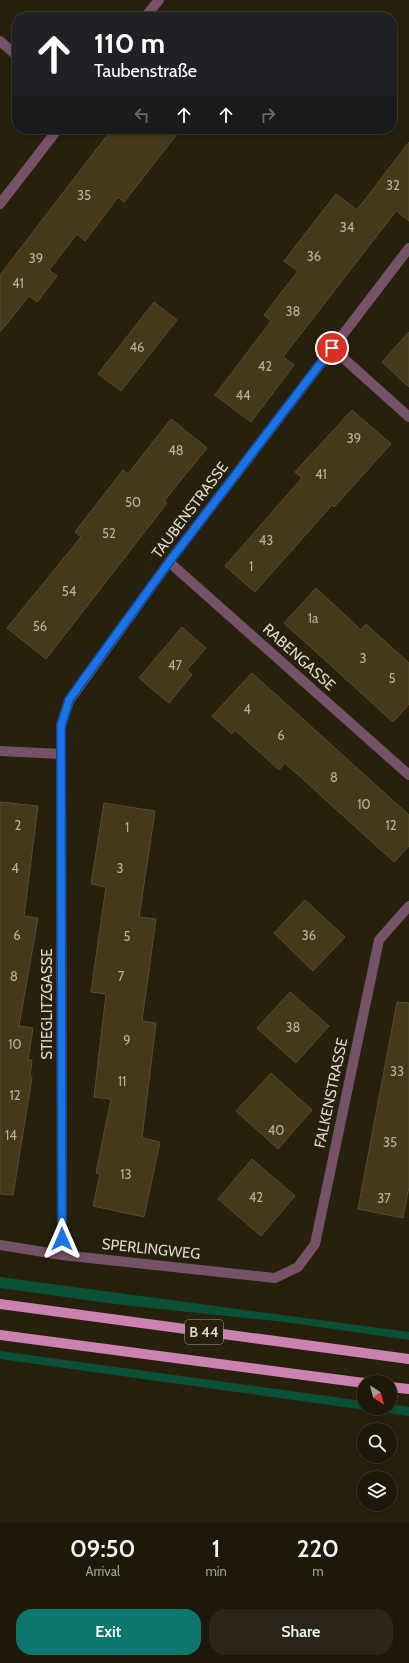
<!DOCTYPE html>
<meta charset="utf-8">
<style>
body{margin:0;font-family:Cabin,sans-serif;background:#2a2518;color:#f1f3f6;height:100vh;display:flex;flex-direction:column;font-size:15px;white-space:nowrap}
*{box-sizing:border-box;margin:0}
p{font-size:13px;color:#a0a09c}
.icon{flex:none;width:22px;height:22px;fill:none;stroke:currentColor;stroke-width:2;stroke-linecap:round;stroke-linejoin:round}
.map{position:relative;height:1523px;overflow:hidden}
.sheet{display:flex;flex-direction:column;background:#1d180a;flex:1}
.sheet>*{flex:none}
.banner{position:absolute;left:12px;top:12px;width:385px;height:122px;border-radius:16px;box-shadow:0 2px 6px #0003,0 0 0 1px #3b372b;background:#202124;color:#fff;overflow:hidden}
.needle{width:26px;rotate:144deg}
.fabs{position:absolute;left:357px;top:1375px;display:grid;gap:8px}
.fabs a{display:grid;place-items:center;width:40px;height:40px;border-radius:50%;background:#1d180a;box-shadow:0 2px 6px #0003,0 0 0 1px #3b372b;font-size:20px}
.pin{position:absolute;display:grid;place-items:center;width:34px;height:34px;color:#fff;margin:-17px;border:2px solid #fff;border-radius:50%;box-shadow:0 1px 4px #0007}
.me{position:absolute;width:44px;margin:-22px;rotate:0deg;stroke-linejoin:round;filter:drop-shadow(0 0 3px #0008)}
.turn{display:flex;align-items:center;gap:14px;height:84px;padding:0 16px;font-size:18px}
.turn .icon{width:52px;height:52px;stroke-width:2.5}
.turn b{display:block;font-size:28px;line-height:34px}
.lanes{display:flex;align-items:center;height:38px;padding:0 16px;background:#0003;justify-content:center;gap:20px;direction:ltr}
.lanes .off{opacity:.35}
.eta{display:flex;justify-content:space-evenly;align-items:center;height:68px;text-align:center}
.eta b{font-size:24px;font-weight:600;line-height:28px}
.button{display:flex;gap:8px;margin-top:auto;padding:8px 16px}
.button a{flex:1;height:46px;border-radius:16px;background:#0f766e;color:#fff;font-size:16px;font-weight:600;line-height:46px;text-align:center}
.button a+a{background:#2a2518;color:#f1f3f6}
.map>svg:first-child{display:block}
.green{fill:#0a5036}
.building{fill:#463919;stroke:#554d39}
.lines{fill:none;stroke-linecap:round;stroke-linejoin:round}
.street{stroke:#765268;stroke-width:10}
.primary{stroke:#cc82b0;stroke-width:10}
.route-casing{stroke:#114b97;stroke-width:10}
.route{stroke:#1a73e8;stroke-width:7}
.labels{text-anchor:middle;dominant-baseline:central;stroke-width:4;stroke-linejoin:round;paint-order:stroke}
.number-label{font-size:13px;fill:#b7b1a0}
.shield{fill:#27200d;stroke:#a6a293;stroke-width:1}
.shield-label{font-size:14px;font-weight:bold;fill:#ddd9cd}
.street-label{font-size:15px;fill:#ddd9cd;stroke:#27200d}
</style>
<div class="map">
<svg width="409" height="1523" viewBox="0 0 409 1523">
<rect width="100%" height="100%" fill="#27200d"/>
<g class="green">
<polygon points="0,1277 409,1332 409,1340 285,1322 122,1305 0,1288"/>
<polygon points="0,1351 364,1401 364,1408 390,1408 390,1404 409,1407 409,1416 0,1359"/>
</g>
<g class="building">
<polygon points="112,129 181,129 124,202 118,197 85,241 77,234 49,270 57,276 37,302 29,296 0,332 0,275"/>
<polygon points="409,142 409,221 396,211 283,357 294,365 251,422 215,395 271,321 264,315 298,271 284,261 336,194 357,210"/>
<polygon points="154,302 177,320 121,391 98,374"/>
<polygon points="409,332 409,387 382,362"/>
<polygon points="352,410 391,444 334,507 332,505 255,592 225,566 302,478 295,472"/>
<polygon points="171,419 207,448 164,501 167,503 46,659 7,628 81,537 75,532 123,470 128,474"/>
<polygon points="316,588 361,630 366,624 409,663 409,704 393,722 284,623"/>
<polygon points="182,627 206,648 187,670 192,675 169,703 139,678"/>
<polygon points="252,673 409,815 409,846 394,862 285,763 279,770 235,730 232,734 212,716"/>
<polygon points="0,802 38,806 24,916 38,918 19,1026 33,1028 28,1060 32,1060 30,1077 32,1077 13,1195 0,1194"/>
<polygon points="104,803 155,811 139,917 156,919 142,1021 156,1023 142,1138 160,1142 144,1217 93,1206 100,1174 96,1173 111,1099 94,1097 106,994 91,992 106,887 91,884"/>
<polygon points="305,900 345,937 313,971 274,933"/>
<polygon points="290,992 329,1026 296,1063 257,1028"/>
<polygon points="397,1002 409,1003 409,1187 403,1218 358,1209"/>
<polygon points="271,1073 312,1110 278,1149 236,1111"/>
<polygon points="252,1159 295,1196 261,1236 218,1199"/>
</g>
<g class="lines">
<g class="street">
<polyline points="145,17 159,0"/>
<polyline points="0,41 17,56"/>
<polyline points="0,204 58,129"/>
<polyline points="332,348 409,417"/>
<polyline points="169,562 409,775"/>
<polyline points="0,751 61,754 61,726 69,701 169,562 409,248"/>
<polyline points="61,754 62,1255"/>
<polyline points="0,1245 62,1255 275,1278 298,1267 315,1244 379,940 409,906"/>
</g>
<g class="primary">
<polyline points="0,1304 409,1359"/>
<polyline points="0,1335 364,1383"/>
<polyline points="390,1387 409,1389"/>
</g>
</g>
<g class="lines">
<g class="route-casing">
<polyline id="route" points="62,1239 61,726 69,700 86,676 169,562 332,348"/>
</g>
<use href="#route" class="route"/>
</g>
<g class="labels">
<g class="number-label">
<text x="393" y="185">32</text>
<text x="84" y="195">35</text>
<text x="347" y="227">34</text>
<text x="314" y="256">36</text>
<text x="36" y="258">39</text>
<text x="18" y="283">41</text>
<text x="293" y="311">38</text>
<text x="137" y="347">46</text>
<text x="265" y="366">42</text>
<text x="243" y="395">44</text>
<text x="354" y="438">39</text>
<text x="176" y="450">48</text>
<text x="321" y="474">41</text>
<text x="133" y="502">50</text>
<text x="109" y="533">52</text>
<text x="266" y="540">43</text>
<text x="251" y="566">1</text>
<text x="69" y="591">54</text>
<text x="313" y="618">1a</text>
<text x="40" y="626">56</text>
<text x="363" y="658">3</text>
<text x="175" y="665">47</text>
<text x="392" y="678">5</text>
<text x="247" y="709">4</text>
<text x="281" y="735">6</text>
<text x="334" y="777">8</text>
<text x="364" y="804">10</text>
<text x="18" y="825">2</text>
<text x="391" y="825">12</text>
<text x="127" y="827">1</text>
<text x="15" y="868">4</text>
<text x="120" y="868">3</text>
<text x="17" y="935">6</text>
<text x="309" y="935">36</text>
<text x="127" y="936">5</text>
<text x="14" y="976">8</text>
<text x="121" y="976">7</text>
<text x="293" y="1027">38</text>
<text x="127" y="1040">9</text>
<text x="15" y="1044">10</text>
<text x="397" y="1071">33</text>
<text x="122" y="1081">11</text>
<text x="15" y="1095">12</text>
<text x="276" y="1130">40</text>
<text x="11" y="1135">14</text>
<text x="390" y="1142">35</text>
<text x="126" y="1174">13</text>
<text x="256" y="1197">42</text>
<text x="384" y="1198">37</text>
</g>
<rect class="shield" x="185" y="1320" width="38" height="24" rx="3"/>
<g class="shield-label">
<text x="204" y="1332">B 44</text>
</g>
<g class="street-label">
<text transform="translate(190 510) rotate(-53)">TAUBENSTRASSE</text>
<text transform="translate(299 657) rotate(42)">RABENGASSE</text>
<text transform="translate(47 1004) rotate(-90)">STIEGLITZGASSE</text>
<text transform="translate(331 1093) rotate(-78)">FALKENSTRASSE</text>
<text transform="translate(151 1249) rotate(6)">SPERLINGWEG</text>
</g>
</g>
</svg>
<div class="fabs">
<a><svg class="needle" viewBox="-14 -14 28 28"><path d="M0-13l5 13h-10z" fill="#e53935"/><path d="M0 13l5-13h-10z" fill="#a0a09c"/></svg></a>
<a><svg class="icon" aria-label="search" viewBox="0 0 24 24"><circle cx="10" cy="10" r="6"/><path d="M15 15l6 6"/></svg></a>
<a><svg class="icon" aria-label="layers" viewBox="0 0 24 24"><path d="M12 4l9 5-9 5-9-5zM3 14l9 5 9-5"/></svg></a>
</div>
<div class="pin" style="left:332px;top:348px;background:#d93025"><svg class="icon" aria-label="arrive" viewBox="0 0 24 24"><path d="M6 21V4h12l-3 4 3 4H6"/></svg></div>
<svg class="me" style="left:62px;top:1239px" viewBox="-20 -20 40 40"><path d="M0-17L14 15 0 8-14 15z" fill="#1a73e8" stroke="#fff" stroke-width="4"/></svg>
<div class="banner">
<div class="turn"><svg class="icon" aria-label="ahead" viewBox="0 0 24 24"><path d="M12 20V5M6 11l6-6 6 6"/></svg><div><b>110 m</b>Taubenstraße</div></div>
<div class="lanes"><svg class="icon off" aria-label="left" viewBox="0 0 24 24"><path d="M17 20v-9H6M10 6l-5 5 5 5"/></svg><svg class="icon" aria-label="ahead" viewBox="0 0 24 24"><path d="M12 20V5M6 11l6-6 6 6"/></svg><svg class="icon" aria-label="ahead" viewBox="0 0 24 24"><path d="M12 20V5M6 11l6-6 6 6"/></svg><svg class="icon off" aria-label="right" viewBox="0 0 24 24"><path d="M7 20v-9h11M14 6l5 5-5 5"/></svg></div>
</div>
</div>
<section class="sheet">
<div class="eta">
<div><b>09:50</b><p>Arrival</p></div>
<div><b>1</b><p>min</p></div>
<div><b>220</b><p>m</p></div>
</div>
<div class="button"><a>Exit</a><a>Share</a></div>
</section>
